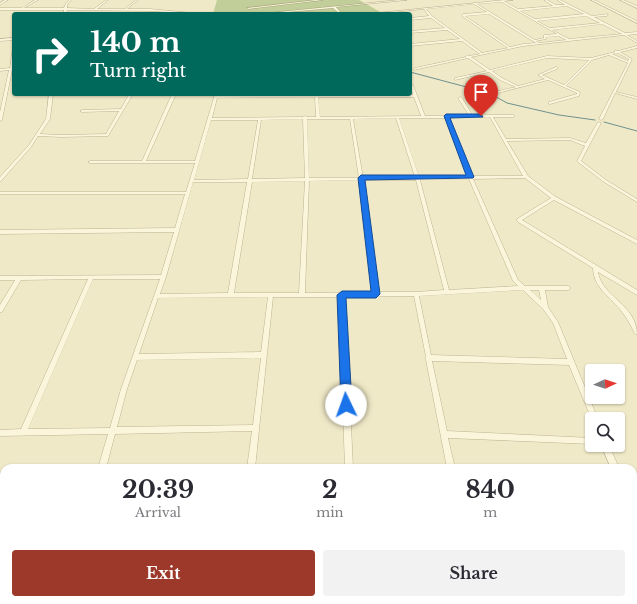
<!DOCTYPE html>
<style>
body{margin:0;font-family:"Libre Baskerville",serif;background:#f2f2f3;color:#2b2b33;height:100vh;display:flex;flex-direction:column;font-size:15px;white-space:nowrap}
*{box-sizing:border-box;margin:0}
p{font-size:13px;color:#7c7c81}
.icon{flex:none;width:22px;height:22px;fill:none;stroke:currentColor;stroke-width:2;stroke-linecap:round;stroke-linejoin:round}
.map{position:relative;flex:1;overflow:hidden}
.sheet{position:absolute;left:0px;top:464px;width:637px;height:140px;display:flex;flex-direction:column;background:#fff;border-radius:12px 12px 0 0;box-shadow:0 1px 3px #0004}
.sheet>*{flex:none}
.top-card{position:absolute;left:12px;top:12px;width:400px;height:84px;border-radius:4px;box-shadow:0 1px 3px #0004;background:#00695c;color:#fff;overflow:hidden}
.needle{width:26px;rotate:87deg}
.tools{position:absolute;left:585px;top:364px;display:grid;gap:8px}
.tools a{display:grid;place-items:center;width:40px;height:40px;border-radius:4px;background:#fff;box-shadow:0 1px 3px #0004;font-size:20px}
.pin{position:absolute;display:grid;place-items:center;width:34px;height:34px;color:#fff;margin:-41px -17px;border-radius:50% 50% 50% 0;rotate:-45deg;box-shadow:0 0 4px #0007}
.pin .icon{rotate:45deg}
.me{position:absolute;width:44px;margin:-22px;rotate:357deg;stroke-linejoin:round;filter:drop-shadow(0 0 3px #0008)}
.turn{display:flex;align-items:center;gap:14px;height:84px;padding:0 12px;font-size:18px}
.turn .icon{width:52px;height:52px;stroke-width:2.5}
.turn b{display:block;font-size:28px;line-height:34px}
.eta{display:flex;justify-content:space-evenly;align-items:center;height:68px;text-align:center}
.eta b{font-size:24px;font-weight:700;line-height:28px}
.button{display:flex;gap:8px;margin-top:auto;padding:8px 12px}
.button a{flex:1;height:46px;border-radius:4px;background:#9d392a;color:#fff;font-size:16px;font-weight:700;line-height:46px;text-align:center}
.button a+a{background:#f2f2f3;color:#2b2b33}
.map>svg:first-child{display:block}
.green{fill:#c1ce9a}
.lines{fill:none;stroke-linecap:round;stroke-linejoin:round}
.stream{stroke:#6e928e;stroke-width:1}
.minor-casing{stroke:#8c7c5c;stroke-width:0.5}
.minor{fill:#faf5db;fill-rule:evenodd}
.route{fill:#1a73e8;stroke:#114b97}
</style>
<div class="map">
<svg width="637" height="604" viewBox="0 0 637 604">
<rect width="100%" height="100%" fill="#f0e9c7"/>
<polygon class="green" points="217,0 359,0 384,14 213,14"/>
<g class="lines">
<g class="stream">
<polyline points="410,72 489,93 507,103 559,115 595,120"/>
<polyline points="604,122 637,131"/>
</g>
<g class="minor-casing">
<g id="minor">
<polygon points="5,0 8,0 0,5 0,3"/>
<polygon points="35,0 38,0 24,8 64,8 65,5 69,0 71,0 67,5 67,8 94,9 106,0 108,0 97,9 125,9 136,0 138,0 127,9 150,9 203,14 150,11 67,10 66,14 64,14 64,10 0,10 0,8 22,8"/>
<polygon points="316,0 323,0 248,9 247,8"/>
<polygon points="399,0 407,0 336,7 342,14 340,14 333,8 266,14 258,14"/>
<path d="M505,0H513L504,1L518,9L553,6L544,0H547L556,5H565L557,0H560L592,16L608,14L607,16L594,17L625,33L637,32V34L627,35L637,41V43L624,35L523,46L471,57L490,70L547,56L591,58L615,52V50L618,51L637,46V48L620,52L632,59L616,92L637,97V99L615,93L603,119L601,120L599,119L628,63L609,55L592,60L566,86L580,92L579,96L550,104H549V102L577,94V93L548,80L494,94V92L516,87L500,80L489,72L455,80V78L487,71L468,58L414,70V69L415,68L466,57V56L467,55L469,56L480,54L462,41L410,46V44L460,39L447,30L410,33V31L445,28L431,18L410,20V18L429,16L424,9L375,14H367ZM502,2L557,34L544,35V38L535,40L477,4ZM474,4L487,12L463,14L462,16L508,48L481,53V52L432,16L426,9ZM567,6L584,14L535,19L520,11ZM489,14L536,43L523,44L510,47L465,16ZM586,16L600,23L550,28L537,21ZM602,24L622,34L569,39L552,30ZM559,36L566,40L539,43L536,41L546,39V37ZM618,53L629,59L628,61L612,54ZM547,58L589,60L564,85L542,75L557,69V67H556L538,75L545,79L518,86L502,78L492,71Z"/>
<polygon points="591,0 594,0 637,21 637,23"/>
<polygon points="620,0 623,0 637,6 637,8"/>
<polygon points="14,38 14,40 0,41 0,39"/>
<polygon points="14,45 14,57 13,68 14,68 14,70 12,70 2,120 0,121 0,112 9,70 0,71 0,69 10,68 13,46"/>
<path d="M410,84L413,85L425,116L469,115L458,98L460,97L462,98L472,115H514L515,116L513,117H493L506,139L570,138L586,143L598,122L601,123L581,161L606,180L637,199V202L604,182L578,162L577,161L585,146L570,140L507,141L528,176L556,197L637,240V244L554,200L522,220L637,290V295L598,272C601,296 637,305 637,334H635C631,326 627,318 622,312C611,296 594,290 593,268L518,222L517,220V219L551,198L525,178L473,179L518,280L525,286H568L571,288L568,290H545L548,307L558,322L598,419H592V420L569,365L432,361L447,431L592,438V444L448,438L455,468H447L426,360L425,358L426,357L414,296L345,297L353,468H345L339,297H273L255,468H247L252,431L115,434L106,468H98L108,434L0,436V430L21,429L88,279L21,280L2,312H0V305L15,280H0V276L161,275L174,232L0,234V230L175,228L185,194H0V192H186L195,163H90L88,162L90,161H142L172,94H176L146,161H195L215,94H219L218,96H315L314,94H318V96L413,95ZM315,97L316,117H307L305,116L303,117L212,118L217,98ZM318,97H414L421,116L320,117ZM490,117L523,176H472L449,118ZM396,118L415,177L363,178L353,119ZM399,118H446L468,176L419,177ZM303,119L305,178L252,179L261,120ZM307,119H350L359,178H309ZM211,120H258L248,179L194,180ZM469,179L513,281L518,286L449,290L420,180ZM359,180L373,292L305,293L309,181ZM363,180H416L444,290L416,292H378ZM305,181L299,293H234L252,182ZM193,182H247L228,293L160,294L166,277ZM93,279H160L121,389L110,428L28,429ZM523,290L543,309L553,323L567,359L431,355L419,296ZM530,290H539L541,300ZM268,297L261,352L139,354L158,298ZM261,358L253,425L117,427L127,389L137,360Z"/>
<polygon points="49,94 53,94 50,119 40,134 61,135 106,134 119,111 82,112 80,111 82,110 121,109 129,94 133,94 108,136 61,137 38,136 31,147 1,181 0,181 0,177 29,145 46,119"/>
<polygon points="601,445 609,445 619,468 611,468"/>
<polygon points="633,508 636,509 637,512 637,526 634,525 633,522"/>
<rect x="0" y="532" width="4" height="8"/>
<rect x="633" y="540" width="4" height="8"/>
<polygon points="63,600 71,600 70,604 62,604"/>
<polygon points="469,600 477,600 478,604 470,604"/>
</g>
</g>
<use href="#minor" class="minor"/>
</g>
<polygon class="route" points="481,114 483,117 450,118 474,177 473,178 365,180 380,294 376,298 346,298 352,405 350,409 346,410 343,409 341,405 337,295 342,291 371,291 358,178 361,175 466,175 444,116 446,114"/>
</svg>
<div class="tools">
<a><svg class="needle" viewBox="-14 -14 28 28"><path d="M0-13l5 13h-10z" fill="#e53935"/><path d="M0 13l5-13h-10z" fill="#7c7c81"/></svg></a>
<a><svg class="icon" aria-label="search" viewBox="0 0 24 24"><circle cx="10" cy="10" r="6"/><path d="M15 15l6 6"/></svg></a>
</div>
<div class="pin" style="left:481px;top:116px;background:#d93025"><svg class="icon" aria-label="arrive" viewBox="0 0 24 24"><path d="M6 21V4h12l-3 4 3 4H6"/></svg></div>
<svg class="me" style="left:346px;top:405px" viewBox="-20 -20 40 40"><circle r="19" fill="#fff"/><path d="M0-13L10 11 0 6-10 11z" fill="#1a73e8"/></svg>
<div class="top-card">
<div class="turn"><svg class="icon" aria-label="right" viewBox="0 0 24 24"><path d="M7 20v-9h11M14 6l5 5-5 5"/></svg><div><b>140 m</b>Turn right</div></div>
</div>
<section class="sheet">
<div class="eta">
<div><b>20:39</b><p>Arrival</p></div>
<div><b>2</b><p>min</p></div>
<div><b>840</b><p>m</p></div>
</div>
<div class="button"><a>Exit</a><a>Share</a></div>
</section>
</div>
